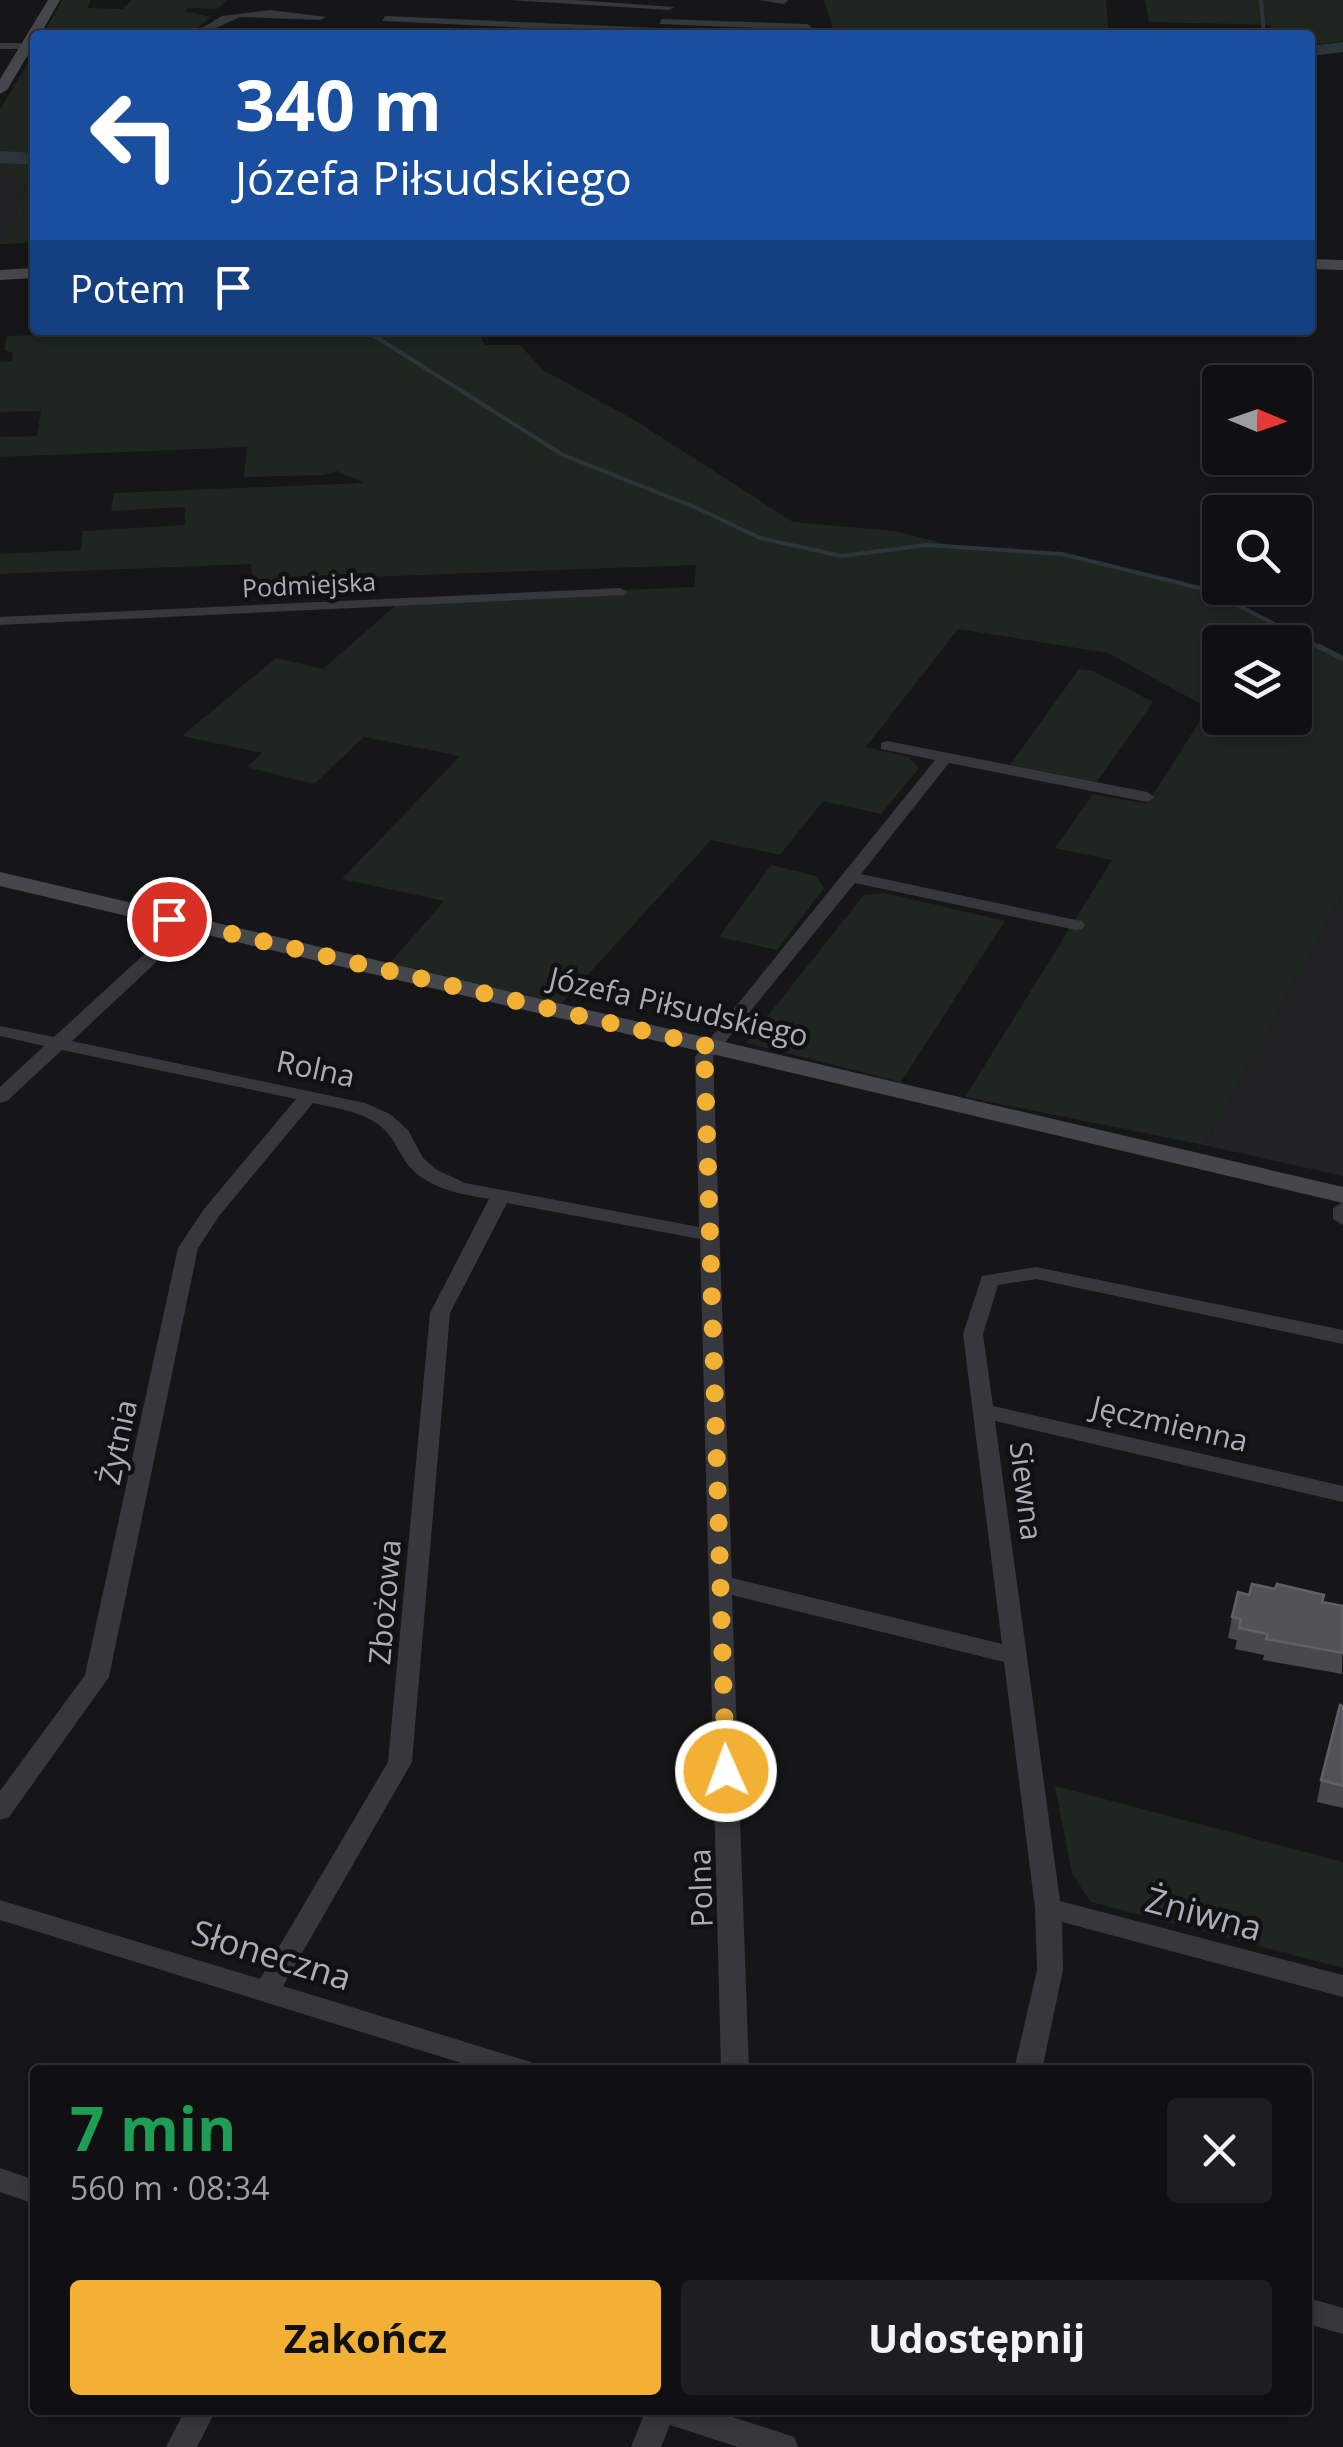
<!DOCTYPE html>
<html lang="pl">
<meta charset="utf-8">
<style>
body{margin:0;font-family:"Open Sans",sans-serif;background:#1e1e20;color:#f1f3f6;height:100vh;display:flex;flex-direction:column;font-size:38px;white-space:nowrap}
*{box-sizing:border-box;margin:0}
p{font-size:32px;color:#9c9d9f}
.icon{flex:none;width:55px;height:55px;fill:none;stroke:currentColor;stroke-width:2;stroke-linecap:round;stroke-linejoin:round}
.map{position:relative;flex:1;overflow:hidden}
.panel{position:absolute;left:30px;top:2065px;width:1282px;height:350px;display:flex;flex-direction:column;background:#101012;border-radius:10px;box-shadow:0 5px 15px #0003,0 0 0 2px #303032}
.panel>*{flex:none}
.hud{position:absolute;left:30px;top:30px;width:1285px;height:305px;border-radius:10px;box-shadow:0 5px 15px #0003,0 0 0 2px #303032;background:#1a4fa0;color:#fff;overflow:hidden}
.needle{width:65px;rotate:92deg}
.buttons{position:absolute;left:1202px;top:365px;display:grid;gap:20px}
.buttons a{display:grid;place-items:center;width:110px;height:110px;border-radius:10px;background:#101012;box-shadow:0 5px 15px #0003,0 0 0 2px #303032;font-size:50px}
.pin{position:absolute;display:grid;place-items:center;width:85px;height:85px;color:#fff;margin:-42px;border:5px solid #fff;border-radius:50%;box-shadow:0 2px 10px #0007}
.me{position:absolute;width:110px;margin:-55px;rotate:358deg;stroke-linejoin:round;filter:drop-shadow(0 0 8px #0008)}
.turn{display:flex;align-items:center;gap:35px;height:210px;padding:0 40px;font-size:45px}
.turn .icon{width:130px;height:130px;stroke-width:2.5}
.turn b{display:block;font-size:70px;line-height:85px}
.then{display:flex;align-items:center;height:95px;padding:0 40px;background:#0003;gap:20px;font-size:38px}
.round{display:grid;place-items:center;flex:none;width:105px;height:105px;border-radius:10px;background:#1e1e20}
.summary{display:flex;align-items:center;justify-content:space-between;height:170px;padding:0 40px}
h1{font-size:60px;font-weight:700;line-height:75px;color:#1e9e55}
.primary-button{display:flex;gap:20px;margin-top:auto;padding:20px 40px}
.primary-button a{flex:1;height:115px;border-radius:10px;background:#f2b134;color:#111;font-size:40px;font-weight:700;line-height:115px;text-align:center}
.primary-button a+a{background:#1e1e20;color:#f1f3f6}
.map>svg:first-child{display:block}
.built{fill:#222225}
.green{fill:#1e261f;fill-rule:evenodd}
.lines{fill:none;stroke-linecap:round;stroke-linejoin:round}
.stream-far1{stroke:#2c353c;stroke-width:4}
.stream{stroke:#2c353c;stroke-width:5}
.river{fill:#2c353c;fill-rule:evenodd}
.street{fill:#37383d;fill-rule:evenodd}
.secondary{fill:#45474d;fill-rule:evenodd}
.wall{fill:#47494d}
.building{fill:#525359;stroke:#5f6168;stroke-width:2.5}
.route{stroke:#f2b134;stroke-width:18;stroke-dasharray:0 32.4}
.labels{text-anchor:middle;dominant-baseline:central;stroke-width:9;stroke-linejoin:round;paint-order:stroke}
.far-street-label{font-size:25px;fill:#a8adb8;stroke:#111113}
.street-label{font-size:30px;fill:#a8adb8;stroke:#111113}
.near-street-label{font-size:35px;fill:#a8adb8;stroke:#111113}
</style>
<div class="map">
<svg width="1343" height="2447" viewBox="0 0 1343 2447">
<rect width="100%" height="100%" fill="#161618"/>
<g class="built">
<polygon points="0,170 27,184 5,244 0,244"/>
<polygon points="1343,894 1343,1176 1204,1145"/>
</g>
<g class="green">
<polygon points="62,0 91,0 87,8 122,9 132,0 227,0 217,9 189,8 185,11 211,17 189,35 43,35"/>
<polygon points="824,0 1106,0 1109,35 835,35"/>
<polygon points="1145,0 1343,0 1343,41 1310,45 1310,35 1271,35 1270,25 1149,22"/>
<polygon points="35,51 35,159 27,159 35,167 35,243 5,244 27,184 0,170 0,110"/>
<path d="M44,330H477L485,345H520L543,370L636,421L793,522L895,531L957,547L1062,554L1208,590L1343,659V894L1204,1145L965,1097L1112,860L1055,848L1093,794L1147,804L1208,708L1108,653L958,629L866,747L908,757L919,768L881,814L823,801L780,855L711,840L562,1003L390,963L444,901L342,879L460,756L364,737L314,784L247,767L262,753L182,736L276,658L323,669L402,600L694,587L696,565L253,581L251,564L0,574V554L81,550L83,531L185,525V507L111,511L114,493L364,483L337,471L324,475L244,477L247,447L0,457V437L37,436L41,411L0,412V362L12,361L13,353L4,350L7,336L43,335ZM1220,642H1295V718H1220Z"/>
<polygon points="1079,669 1093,671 1153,702 1097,782 1010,765"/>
<polygon points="771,865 816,876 824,888 777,950 719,937"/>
<polygon points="885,893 1005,921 901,1082 746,1043 864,895"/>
<polygon points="1055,1786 1343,1862 1343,1968 1091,1902 1072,1874"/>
</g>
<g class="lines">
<g class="stream-far1">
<polyline points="1261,0 1264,35"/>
<polyline points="26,159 35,167"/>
<polyline points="365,330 563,455 697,508 760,538 842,556 926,545 1062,554 1208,590 1323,649"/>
</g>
<polyline class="stream" points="1319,646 1343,659"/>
<g class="river">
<polygon points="1343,42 1343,52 1310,56 1310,46"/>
<polygon points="0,151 35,153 35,165 0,163"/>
</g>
<g class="street">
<polygon points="509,0 575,0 674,7 669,10"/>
<polygon points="759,0 787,0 788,1 783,4"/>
<polygon points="270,10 326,17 321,20 240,17 201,35 190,35 222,16"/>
<polygon points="385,16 657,28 662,31 657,34 382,21"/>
<polygon points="662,19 807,24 812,27 807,30 659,24"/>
<rect x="0" y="43" width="35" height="6"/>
<polygon points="620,588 627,592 625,595 0,625 0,617"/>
<path d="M887,741L1147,792L1155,797L1147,802L949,763L861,874L1076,920L1082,921L1085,925L1082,929L1076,930L855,883L713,1057L732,1578L1002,1644L963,1334L982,1276L1036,1267L1343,1330V1344L1036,1279L998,1285L983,1334L993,1406L1343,1486V1502L995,1421L1060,1901L1343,1975V1997L1062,1922L1063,1970L1042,2070H1014L1037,1970L1035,1908L1004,1662L732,1595L749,2070H721L700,1239L507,1203L450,1313L412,1762L283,1986L521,2059L531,2062L535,2070H484L0,1920V1900L260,1979L388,1762L430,1313L489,1199C460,1194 424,1188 406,1162C396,1148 393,1135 379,1125C361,1111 335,1108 313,1103L219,1216L198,1248L109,1677L9,1817L0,1820V1791L85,1675L178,1248L204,1209L296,1099L62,1050L7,1101L0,1103V1087L44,1046L0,1036V1026L54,1037L152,947H164L167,951L164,955L72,1041L365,1103L390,1114L408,1130L423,1158L437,1170L465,1183L699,1227L695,1057L935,760L881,749V743Z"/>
<polygon points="1343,1202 1343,1225 1333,1219 1333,1208"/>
<polygon points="0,2168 35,2180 35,2204 0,2192"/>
<polygon points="1308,2298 1343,2308 1343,2334 1308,2324"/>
<polygon points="185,2410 216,2410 197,2447 166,2447"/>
<polygon points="646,2410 711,2410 794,2437 798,2447 738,2447 670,2425 661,2447 631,2447"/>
</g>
<g class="secondary">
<polygon points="48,0 60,0 40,35 35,35 35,43 7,90 0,94 0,79"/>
<polygon points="1310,259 1343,260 1343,270 1310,269"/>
<polygon points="35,268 35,278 0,280 0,270"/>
<polygon points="0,872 1343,1187 1343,1203 0,886"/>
</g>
</g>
<g class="wall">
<polygon points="1275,1589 1343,1606 1342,1674 1263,1660 1264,1655 1235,1649 1237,1640 1228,1638 1232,1617 1249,1595"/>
<polygon points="1343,1706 1343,1808 1317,1802 1321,1780"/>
</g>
<g class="building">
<polygon points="1252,1584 1275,1589 1277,1584 1324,1595 1322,1602 1343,1606 1343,1653 1266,1639 1268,1634 1239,1628 1241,1619 1232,1617 1238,1592 1249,1595"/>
<polygon points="1340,1705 1343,1706 1343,1786 1321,1780"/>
</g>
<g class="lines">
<polyline class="route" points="169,919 712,1047 704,1057 705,1070 726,1771"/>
</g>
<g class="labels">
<g class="far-street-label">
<text transform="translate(309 584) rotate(-3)">Podmiejska</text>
</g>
<g class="street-label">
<text transform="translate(679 1006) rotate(13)">Józefa Piłsudskiego</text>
<text transform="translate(316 1068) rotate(12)">Rolna</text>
<text transform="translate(1170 1423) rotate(13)">Jęczmienna</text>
<text transform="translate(117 1442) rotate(-78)">Żytnia</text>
<text transform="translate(1027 1491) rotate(83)">Siewna</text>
<text transform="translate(384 1602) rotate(-85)">Zbożowa</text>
<text transform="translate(700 1888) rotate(-92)">Polna</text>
</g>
<g class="near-street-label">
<text transform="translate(1204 1913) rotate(15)">Żniwna</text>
<text transform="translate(272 1954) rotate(17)">Słoneczna</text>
</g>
</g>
</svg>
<div class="buttons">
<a><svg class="needle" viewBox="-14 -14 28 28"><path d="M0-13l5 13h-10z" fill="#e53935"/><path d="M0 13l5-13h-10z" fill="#9c9d9f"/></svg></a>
<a><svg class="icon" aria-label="search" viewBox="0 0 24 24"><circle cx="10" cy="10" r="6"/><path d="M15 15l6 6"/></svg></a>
<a><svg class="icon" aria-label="layers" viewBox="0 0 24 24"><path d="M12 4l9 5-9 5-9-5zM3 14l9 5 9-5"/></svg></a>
</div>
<div class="pin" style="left:169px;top:919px;background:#d93025"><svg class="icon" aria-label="arrive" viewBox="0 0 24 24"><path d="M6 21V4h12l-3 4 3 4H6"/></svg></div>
<svg class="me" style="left:726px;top:1771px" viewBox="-20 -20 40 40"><circle r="17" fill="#f2b134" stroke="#fff" stroke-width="3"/><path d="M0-11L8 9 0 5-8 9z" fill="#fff"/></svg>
<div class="hud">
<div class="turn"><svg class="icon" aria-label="left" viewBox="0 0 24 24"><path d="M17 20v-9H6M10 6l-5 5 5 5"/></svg><div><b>340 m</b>Józefa Piłsudskiego</div></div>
<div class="then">Potem<svg class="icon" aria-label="arrive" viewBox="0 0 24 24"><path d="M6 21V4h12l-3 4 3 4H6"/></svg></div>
</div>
<section class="panel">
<div class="summary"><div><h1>7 min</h1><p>560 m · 08:34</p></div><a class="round"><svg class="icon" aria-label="close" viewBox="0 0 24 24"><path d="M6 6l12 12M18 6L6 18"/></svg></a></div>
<div class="primary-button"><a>Zakończ</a><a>Udostępnij</a></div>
</section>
</div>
